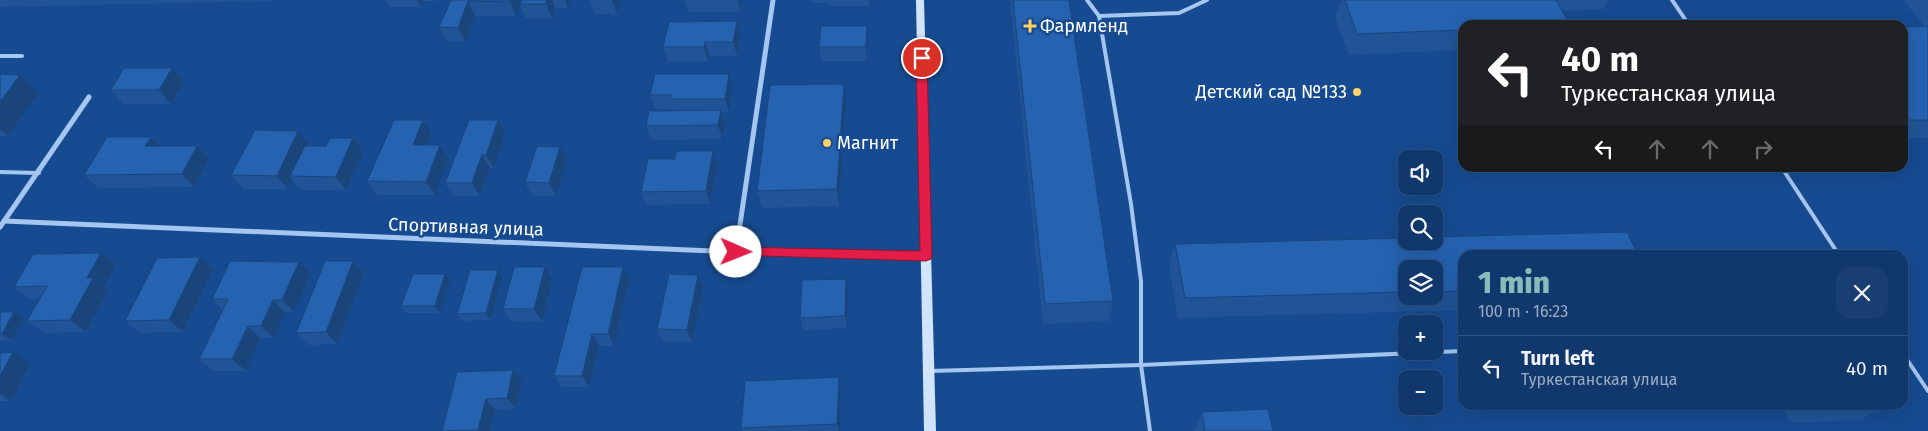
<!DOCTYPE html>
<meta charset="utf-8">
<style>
body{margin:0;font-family:"Fira Sans",sans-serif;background:#193f72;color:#f1f3f6;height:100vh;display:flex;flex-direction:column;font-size:19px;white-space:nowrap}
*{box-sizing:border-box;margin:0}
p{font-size:16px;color:#9cacc2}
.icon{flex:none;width:28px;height:28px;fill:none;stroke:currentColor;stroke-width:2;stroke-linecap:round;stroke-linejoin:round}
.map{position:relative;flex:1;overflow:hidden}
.sheet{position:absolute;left:1458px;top:250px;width:450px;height:160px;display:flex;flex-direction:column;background:#10386d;border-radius:15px;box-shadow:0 5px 20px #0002,0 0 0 1px #305280}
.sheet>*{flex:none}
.guide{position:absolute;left:1458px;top:20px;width:450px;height:152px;border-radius:15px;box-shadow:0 5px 20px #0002,0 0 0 1px #305280;background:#202124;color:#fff;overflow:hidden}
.buttons{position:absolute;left:1398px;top:150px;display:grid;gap:10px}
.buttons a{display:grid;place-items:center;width:45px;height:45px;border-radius:10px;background:#10386d;box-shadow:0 5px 20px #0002,0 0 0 1px #305280;font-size:25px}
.pin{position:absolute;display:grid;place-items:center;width:42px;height:42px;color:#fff;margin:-21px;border:2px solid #fff;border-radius:50%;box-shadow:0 1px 5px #0007}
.me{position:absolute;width:55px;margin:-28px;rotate:91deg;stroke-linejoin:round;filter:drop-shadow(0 0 4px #0008)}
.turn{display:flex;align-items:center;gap:18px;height:105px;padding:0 20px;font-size:22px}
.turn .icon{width:65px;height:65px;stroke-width:2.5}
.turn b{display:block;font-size:35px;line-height:42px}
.lanes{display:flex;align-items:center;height:48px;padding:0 20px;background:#0003;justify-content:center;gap:25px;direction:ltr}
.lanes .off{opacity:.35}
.round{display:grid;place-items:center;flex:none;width:52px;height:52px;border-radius:15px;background:#193f72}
.overview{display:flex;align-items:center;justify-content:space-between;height:85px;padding:0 20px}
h1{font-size:30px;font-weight:800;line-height:38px;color:#8bbbb9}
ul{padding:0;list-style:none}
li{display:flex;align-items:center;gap:15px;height:65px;padding:0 20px;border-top:1px solid #305280}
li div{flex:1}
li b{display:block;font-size:19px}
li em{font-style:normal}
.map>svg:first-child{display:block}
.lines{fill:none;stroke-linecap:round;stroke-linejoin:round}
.lane{stroke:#a4c6f0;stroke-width:4}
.street{stroke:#a4c6f0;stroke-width:5}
.secondary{fill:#d2e4fb;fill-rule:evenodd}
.wall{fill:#205497;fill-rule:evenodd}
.shaded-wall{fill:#1a457b}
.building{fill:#2562b0;stroke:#1a457b}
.route{fill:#e11d48;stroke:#92132f}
.poi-dot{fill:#ffd363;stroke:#164b91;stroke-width:2}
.labels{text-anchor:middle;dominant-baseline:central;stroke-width:5;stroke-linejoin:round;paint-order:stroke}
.poi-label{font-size:18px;fill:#fff;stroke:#164b91;text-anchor:start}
.street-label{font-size:18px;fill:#fff;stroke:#164b91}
</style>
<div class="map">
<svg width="1928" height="431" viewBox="0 0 1928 431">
<rect width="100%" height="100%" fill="#164b91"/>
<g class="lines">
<g class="lane">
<polyline points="1087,0 1099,16 1131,204 1141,281 1141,365 1150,431"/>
<polyline points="1672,0 1689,25"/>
<polyline points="1099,16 1179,13 1207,0"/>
<polyline points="0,56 22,56"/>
<polyline points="1782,168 1839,255"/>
<polyline points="0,172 39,173"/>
<polyline points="1902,352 1928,391"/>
<polyline points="930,371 1141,365 1462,351"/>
</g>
<g class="street">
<polyline points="4,221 736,252 926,256"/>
<polyline points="0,227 89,97"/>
<polyline points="736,252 773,0"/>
</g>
<polygon class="secondary" points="916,0 924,0 936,431 924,431"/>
</g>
<g class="wall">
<polygon points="0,0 271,0 270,1 0,7"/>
<polygon points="386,0 436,0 436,1 424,1 421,7 390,7"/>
<polygon points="451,0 571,0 568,8 555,8 552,19 526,18 520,5 516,16 475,16 465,42 447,41 439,27"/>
<polygon points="590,0 621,0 617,14 595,14"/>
<polygon points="680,0 742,0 740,12 688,12 685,1"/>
<polygon points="810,0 869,0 869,6 831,6 830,3 811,3"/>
<polygon points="1010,0 1069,0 1113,301 1109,321 1043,324"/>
<polygon points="1342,0 1608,0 1602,9 1562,11 1462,25 1462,50 1349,55 1335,17"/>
<polygon points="1904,0 1928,0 1928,138 1902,138 1902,27 1924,26"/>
<polygon points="737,21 740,35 737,56 709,56 708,61 668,62 663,47"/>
<polygon points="868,40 867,61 821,61 819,47"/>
<polygon points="172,68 184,82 171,104 124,104 111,90"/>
<polygon points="0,74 20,75 38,93 8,136 0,136"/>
<polygon points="733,87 729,112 721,112 725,124 722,139 651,140 646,126 674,110 674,109 655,109 650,95"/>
<polygon points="846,102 839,206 762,208 757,191"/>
<polygon points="432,134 427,145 440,145 449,159 435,195 377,195 367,181"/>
<polygon points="505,134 494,168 490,168 480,196 454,196 445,183"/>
<polygon points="151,137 160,146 209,159 194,187 99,188 84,175"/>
<polygon points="353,138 363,152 346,190 301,190 292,180 288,189 243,189 231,175 308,144 307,146 326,146"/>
<polygon points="713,151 717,164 710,204 646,205 641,192 675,159"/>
<polygon points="567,160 556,196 532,196 525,182"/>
<path d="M1175,244L1462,255V310L1178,318L1169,265ZM1406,269H1434V296H1406Z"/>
<polygon points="116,265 104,287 108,291 86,332 44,333 27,321 40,299 30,299 14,287"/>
<polygon points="623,267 629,280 614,346 599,346 589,387 562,387 554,376"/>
<polygon points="213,270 183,332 140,333 125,321"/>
<polygon points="364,274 337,344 308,345 296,333"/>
<polygon points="311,275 294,312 285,312 274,338 260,338 246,371 213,371 199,359 223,310 212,299"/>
<polygon points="698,275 703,287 692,342 663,341 657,329"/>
<polygon points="502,277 490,320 462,321 457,314"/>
<polygon points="552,279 542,321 511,322 503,309"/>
<polygon points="846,279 848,291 847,328 803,330 800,318"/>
<polygon points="450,281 440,313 407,313 401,306"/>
<polygon points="0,312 23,319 12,340 0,341"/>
<polygon points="13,352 30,364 11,401 0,401 0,353"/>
<polygon points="457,372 522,381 516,409 495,410 490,431 442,431"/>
<polygon points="839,377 841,388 840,431 743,431 741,428"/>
<polygon points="1781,405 1885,405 1861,420 1790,423"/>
<polygon points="1202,412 1273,431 1194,431"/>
</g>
<g class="shaded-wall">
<polygon points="417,0 423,0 424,1 421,7"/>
<polygon points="510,0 522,0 516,16 510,2"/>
<polygon points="547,0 552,0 555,8 552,19 546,4"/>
<polygon points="565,0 571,0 568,8"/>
<polygon points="612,0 621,0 617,14"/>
<polygon points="738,0 742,0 740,12"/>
<polygon points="468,1 475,16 465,42 458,28"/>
<polygon points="737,21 740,35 737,56 733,42"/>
<polygon points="867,26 868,40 867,61 866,47"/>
<polygon points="705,42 709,56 708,61 704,47"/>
<polygon points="172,68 184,82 171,104 159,90"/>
<polygon points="729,74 733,87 729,112 725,99"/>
<polygon points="20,75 38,93 8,136 0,129 0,102"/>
<polygon points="844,84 846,102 839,206 837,189"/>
<polygon points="721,110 725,124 722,139 718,125"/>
<polygon points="423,120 432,134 422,158 413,145"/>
<polygon points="498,120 505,134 494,168 486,155"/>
<polygon points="298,131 308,144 294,176 290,176 292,180 288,189 277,176"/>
<polygon points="151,137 164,150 145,146"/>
<polygon points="353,138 363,152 346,190 336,177"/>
<polygon points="440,145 449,159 435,195 426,182"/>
<polygon points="197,146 209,159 194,187 182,174"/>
<polygon points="560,147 567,160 556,196 549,183"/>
<polygon points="713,151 717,164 710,204 706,191"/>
<polygon points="482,155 490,168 480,196 472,183"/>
<polygon points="101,253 116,265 104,287 108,291 86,332 70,320 87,278"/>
<polygon points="200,257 213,270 183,332 169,320"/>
<polygon points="353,261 364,274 337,344 326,332"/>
<polygon points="299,262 311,275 294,312 282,300"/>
<polygon points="545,267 552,279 542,321 534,309"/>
<polygon points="623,267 629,280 614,346 608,334"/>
<polygon points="498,270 502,277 490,320 486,313"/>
<polygon points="445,274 450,281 440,313 435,306"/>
<polygon points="698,275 703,287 692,342 687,330"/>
<polygon points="846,279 848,291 847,328 845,316"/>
<polygon points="273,300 285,312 274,338 261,326"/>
<polygon points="14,312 23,319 12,340 2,334"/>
<polygon points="248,326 260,338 246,371 232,359"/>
<polygon points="592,334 599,346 589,387 582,376"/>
<polygon points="13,352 30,364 11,401 0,394 0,376"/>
<polygon points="513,370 522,381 516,409 507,398"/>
<polygon points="839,377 841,388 840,431 839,431 837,424"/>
<polygon points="486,399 495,410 490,431 480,431 478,430"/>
</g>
<g class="building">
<polygon points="451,0 510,0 510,2 468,1 458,28 439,27"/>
<polygon points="521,0 547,0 546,4 520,4"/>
<polygon points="1013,0 1069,0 1113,301 1045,304"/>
<polygon points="1345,0 1556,0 1570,25 1462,25 1462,30 1357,34"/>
<polygon points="737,21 733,42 705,42 704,47 663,47 669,22"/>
<polygon points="821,26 867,26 866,47 819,47"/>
<polygon points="1928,26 1928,120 1902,120 1902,27"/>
<polygon points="124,68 172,68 159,90 111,90"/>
<polygon points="0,74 20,75 0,102"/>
<polygon points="655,74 729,74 725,99 670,99 671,95 650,95"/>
<polygon points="844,84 837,189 757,191 770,85"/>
<polygon points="721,110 718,125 646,126 649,111"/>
<polygon points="394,120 423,120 413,145 440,145 426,182 367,181"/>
<polygon points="469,120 498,120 486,155 482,155 472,183 445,183"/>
<polygon points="255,130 298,131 277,176 231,175"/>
<polygon points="107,137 151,137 145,146 197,146 182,174 84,175"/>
<polygon points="330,138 353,138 336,177 290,176 305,146 326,146"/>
<polygon points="537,146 560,147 549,183 525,182"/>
<polygon points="676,151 713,151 706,191 641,192 648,159 675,159"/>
<polygon points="1627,232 1638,255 1462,255 1462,291 1434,292 1434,269 1406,269 1406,292 1185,298 1175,244 1406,238 1406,241 1434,241 1434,237"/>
<polygon points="101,253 87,278 93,278 70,320 27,321 47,286 14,287 33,254"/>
<polygon points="200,257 169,320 125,321 157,258"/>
<polygon points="230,261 299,262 282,300 273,300 261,326 248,326 232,359 199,359 228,299 212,299"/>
<polygon points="325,261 353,261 326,332 296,333"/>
<polygon points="514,267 545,267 534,309 503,309"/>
<polygon points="582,267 623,267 608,334 592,334 582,376 554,376"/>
<polygon points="470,270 498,270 486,313 457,314"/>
<polygon points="413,274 445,274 435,306 401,306"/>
<polygon points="669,274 698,275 687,330 657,329"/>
<polygon points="846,279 845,316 800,318 802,280"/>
<polygon points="0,312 14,312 2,334 0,334"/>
<polygon points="13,352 0,376 0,353"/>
<polygon points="513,370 507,398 486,399 478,430 442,431 457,372"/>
<polygon points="839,377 837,424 741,428 745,381"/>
<polygon points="1268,409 1273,431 1205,431 1202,412"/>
</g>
<polygon class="route" points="922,54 927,58 932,256 931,259 926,261 732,255 730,252 732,248 736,247 920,251 916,58"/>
<g class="poi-dot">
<path d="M1027.5 18.5h5v5h5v5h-5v5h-5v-5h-5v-5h5z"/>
<circle cx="1357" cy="92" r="5"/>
<circle cx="827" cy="143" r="5"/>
</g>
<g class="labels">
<g class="poi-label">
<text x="1040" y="26">Фармленд</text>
<text x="1347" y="92" text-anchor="end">Детский сад №133</text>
<text x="837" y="143">Магнит</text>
</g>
<g class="street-label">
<text transform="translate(466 227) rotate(2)">Спортивная улица</text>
</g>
</g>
</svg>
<div class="buttons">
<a><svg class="icon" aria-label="sound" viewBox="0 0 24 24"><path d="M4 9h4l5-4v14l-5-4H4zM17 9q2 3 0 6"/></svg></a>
<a><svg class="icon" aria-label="search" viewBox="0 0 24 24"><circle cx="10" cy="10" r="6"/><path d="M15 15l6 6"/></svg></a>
<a><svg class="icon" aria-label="layers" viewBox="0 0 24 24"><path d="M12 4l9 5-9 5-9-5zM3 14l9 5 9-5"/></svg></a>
<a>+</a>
<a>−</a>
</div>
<div class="pin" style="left:922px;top:58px;background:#d93025"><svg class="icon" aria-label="arrive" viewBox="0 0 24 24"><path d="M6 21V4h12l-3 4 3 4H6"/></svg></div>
<svg class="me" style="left:736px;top:252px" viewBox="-20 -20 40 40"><circle r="19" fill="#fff"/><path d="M0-13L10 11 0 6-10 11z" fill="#e11d48"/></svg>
<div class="guide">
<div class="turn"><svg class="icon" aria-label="left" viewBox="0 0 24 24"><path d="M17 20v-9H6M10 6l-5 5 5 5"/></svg><div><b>40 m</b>Туркестанская улица</div></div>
<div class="lanes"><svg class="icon" aria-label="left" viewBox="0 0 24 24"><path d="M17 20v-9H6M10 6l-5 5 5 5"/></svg><svg class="icon off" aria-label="ahead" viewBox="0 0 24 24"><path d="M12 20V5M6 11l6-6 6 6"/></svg><svg class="icon off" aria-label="ahead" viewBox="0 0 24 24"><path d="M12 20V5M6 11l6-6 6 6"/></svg><svg class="icon off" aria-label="right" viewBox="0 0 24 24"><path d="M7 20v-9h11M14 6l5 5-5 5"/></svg></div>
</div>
<section class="sheet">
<div class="overview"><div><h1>1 min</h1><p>100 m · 16:23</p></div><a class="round"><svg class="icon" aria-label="close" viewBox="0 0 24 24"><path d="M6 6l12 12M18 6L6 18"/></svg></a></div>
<ul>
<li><svg class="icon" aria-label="left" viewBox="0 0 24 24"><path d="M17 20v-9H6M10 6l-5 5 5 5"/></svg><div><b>Turn left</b><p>Туркестанская улица</p></div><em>40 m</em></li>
</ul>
</section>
</div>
